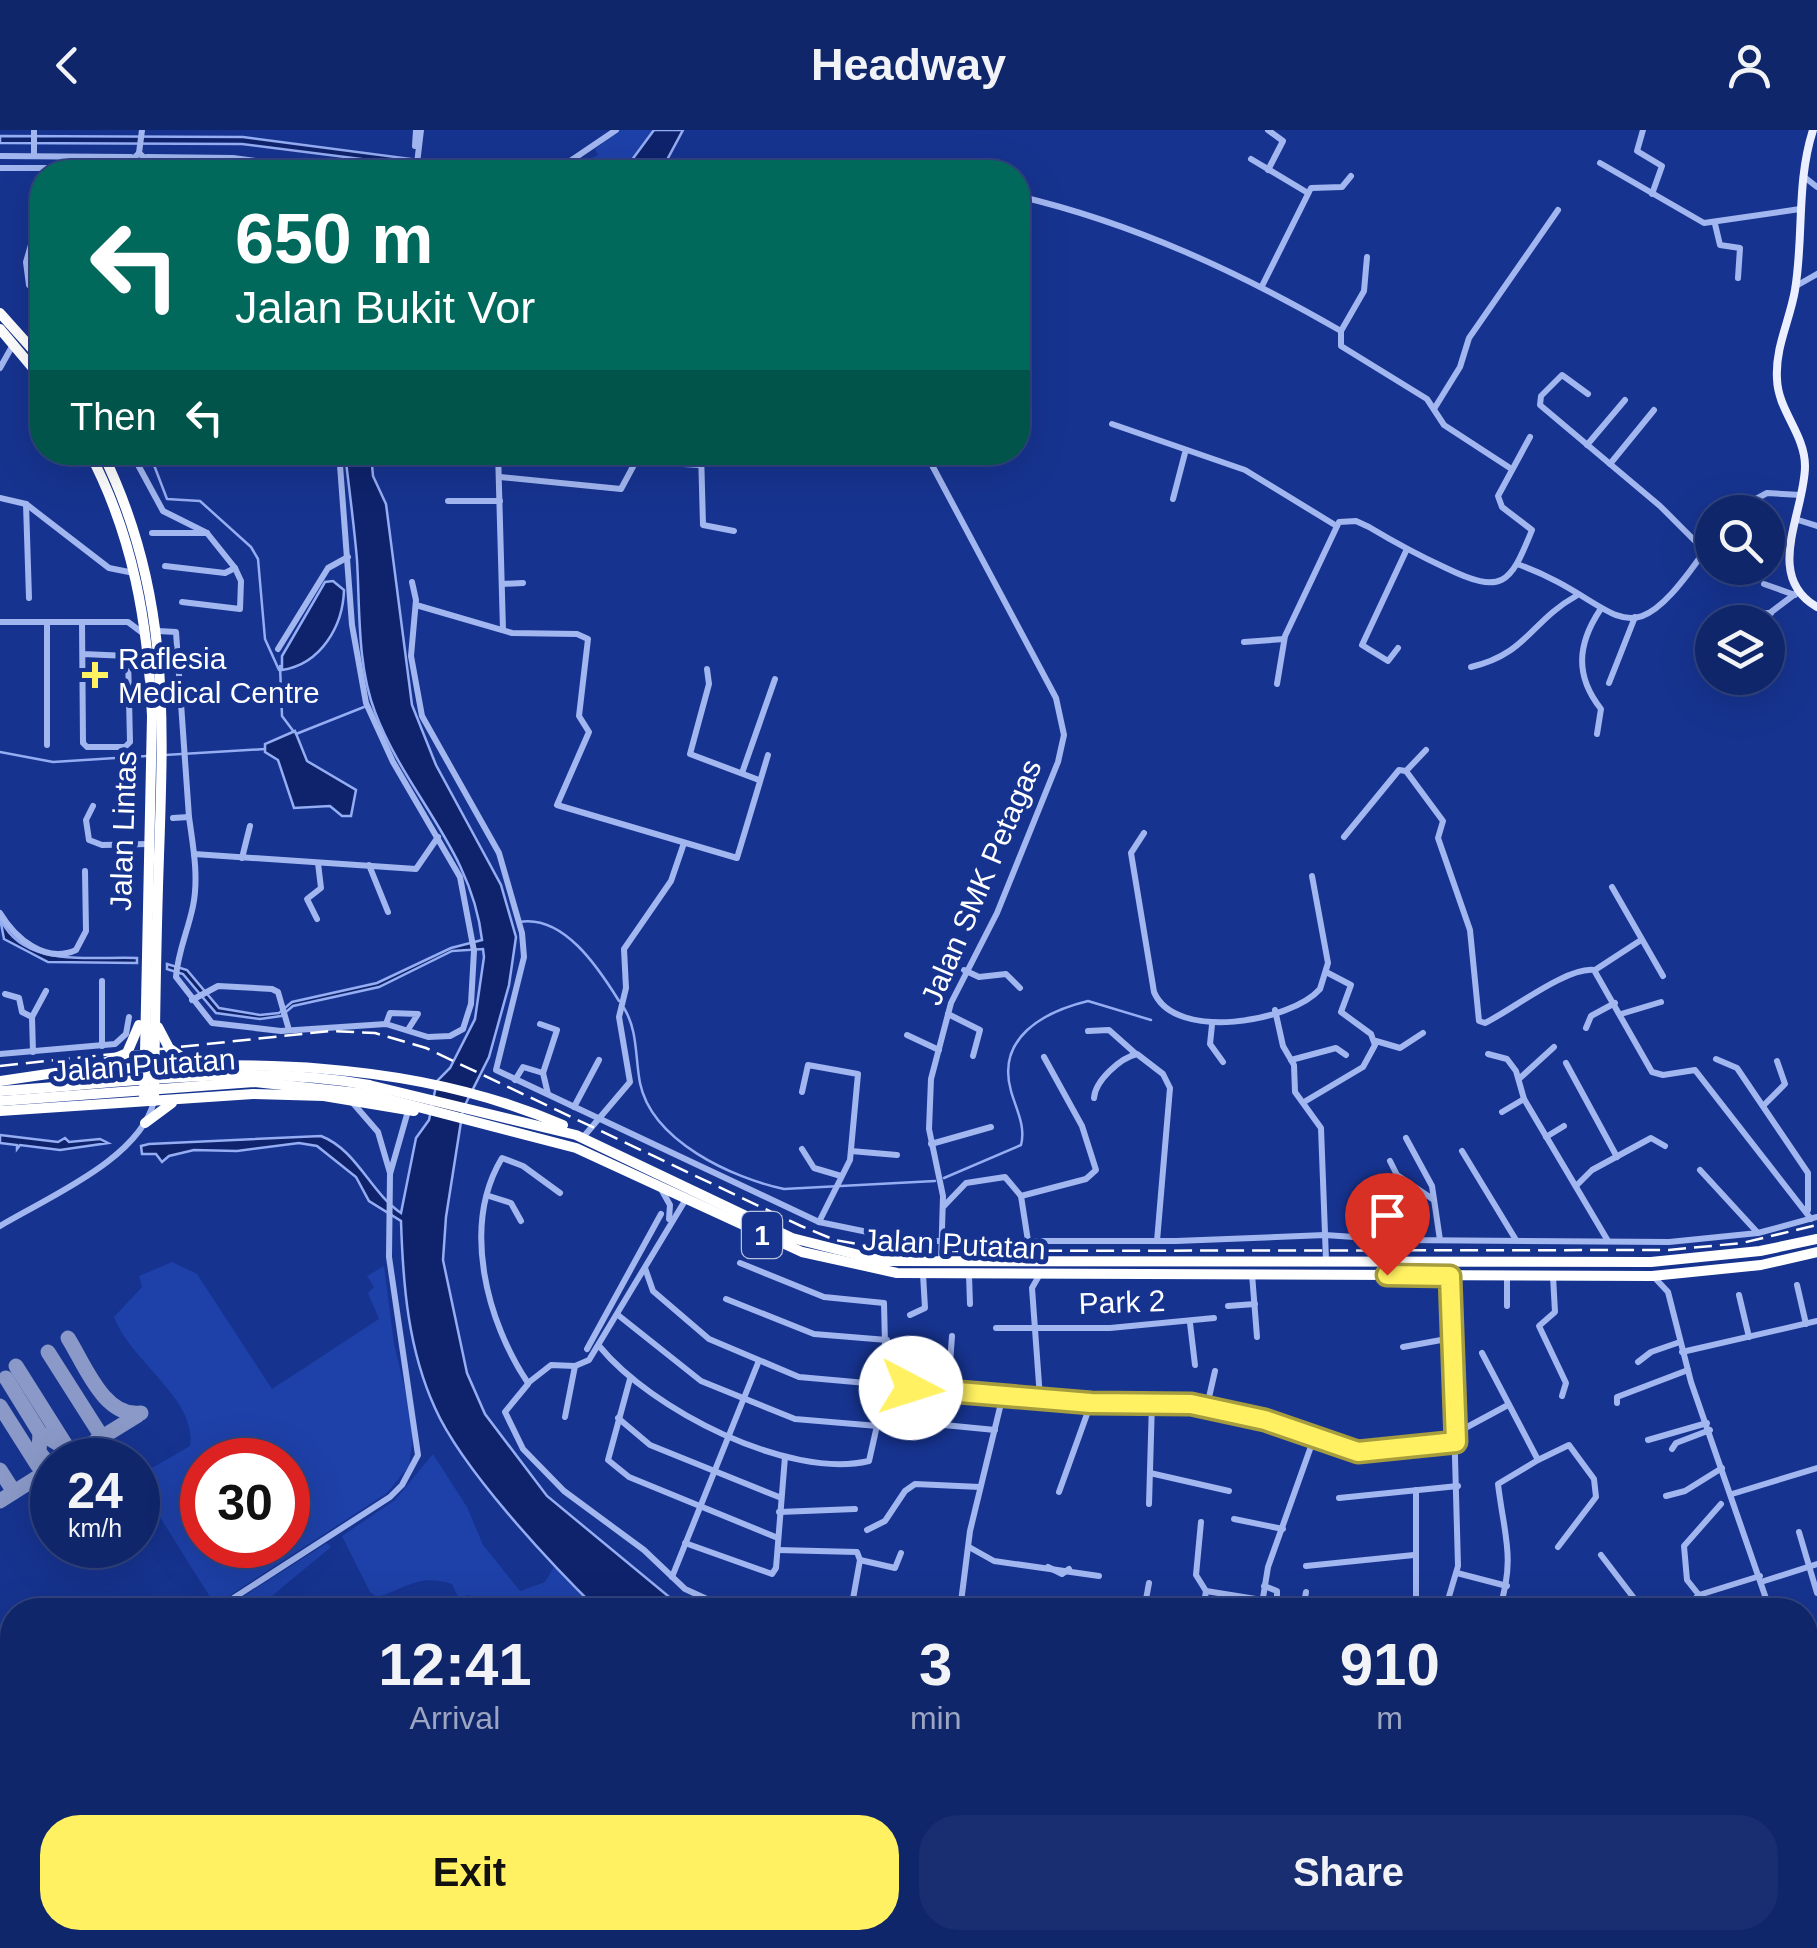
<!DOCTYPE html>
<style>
body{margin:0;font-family:Arial,sans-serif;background:#192e71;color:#f1f3f6;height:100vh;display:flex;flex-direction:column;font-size:38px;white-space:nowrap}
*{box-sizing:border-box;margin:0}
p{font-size:32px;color:#9ca5c1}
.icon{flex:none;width:55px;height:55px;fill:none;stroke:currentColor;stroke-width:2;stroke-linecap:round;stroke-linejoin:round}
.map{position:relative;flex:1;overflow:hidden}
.details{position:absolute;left:0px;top:1468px;width:1818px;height:352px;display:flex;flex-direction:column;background:#10266b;border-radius:40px 40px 0 0;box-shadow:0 10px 40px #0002,0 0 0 2px #30437e}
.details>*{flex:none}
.guide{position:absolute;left:30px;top:30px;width:1000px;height:305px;border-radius:40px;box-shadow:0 10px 40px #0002,0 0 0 2px #30437e;background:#00695c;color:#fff;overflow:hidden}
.tools{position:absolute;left:1695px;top:365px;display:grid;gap:20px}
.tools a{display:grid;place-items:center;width:90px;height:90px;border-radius:50%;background:#10266b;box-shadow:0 10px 40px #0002,0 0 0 2px #30437e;font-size:50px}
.speed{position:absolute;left:30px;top:1308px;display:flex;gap:20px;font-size:50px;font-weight:700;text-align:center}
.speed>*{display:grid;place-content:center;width:130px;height:130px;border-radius:50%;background:#10266b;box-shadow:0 10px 40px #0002,0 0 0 2px #30437e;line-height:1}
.speed small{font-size:25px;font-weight:400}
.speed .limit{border:15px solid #d22;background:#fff;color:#111}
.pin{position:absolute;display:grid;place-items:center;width:85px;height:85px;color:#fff;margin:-102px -42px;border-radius:50% 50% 50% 0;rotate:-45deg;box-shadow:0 0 10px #0007}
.pin .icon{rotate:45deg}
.me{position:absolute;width:110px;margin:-55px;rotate:95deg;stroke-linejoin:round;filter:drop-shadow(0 0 8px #0008)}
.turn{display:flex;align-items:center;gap:35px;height:210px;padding:0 40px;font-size:45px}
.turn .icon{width:130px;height:130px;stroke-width:2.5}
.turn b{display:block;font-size:70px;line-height:85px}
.then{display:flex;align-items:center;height:95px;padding:0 40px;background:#0003;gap:20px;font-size:38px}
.eta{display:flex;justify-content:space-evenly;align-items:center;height:170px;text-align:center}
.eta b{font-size:60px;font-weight:700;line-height:70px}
.button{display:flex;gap:20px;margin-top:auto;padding:20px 40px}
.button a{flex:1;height:115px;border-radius:40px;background:#fff161;color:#111;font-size:40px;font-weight:700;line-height:115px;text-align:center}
.button a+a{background:#192e71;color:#f1f3f6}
header{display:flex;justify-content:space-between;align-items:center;height:130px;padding:0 40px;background:#10266b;font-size:45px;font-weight:700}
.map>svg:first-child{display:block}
.green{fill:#1e41a9;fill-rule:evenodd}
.water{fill:#0e236c;stroke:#95adf3;stroke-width:2.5}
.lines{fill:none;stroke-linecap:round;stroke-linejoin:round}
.stream{stroke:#95adf3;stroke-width:2.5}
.taxiway{stroke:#8a99c7;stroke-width:15}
.runway{stroke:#8a99c7;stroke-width:38}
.minor{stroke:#a2b6f0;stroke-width:6}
.major{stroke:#ebefff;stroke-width:8}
.highway{stroke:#fff;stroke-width:10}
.rail{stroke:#fff;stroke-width:2.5;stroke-dasharray:18 8;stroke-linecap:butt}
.highway-bridge{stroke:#fff;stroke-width:10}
.route-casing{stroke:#a69d3f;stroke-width:25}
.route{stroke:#fff161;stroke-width:18}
.poi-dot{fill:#fff161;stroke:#16338f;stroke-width:4}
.labels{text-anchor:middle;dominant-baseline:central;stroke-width:10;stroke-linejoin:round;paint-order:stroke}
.shield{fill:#16338f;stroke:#b9c2dd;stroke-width:2.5}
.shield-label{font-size:28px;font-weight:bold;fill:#fff}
.poi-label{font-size:30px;fill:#fff;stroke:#16338f;text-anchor:start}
.street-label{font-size:30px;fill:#fff;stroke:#16338f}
</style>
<header><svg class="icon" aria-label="back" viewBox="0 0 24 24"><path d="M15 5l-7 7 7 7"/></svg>Headway<svg class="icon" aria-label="person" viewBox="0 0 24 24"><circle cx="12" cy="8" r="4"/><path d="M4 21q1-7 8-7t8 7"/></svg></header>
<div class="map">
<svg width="1817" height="1818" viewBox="0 0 1817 1818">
<rect width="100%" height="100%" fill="#16338f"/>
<g class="green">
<polygon points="619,0 654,0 623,42 564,42 598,25 595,19"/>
<path d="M172,1132L197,1144L272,1259L379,1189L368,1163L374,1157L367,1146L384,1136L394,1214L414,1297L409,1336L387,1363L215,1475L138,1352V1346L190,1316C198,1270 131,1232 114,1187L142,1157L139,1146ZM202,1330H288V1415H202Z"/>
<path d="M433,1324L467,1377L483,1415L520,1461L545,1452L554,1437L598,1480H472L469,1465L458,1467L452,1454C420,1443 407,1458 377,1467L370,1462L342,1406L395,1370Z"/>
<polygon points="327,1413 331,1417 255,1480 222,1480"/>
<polygon points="0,1638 12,1641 12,1762 0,1759"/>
<polygon points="206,1808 406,1808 402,1818 252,1818"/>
<polygon points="448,1808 764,1808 762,1818 447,1818"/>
<polygon points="774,1808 1023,1808 1026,1818 771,1818"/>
</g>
<g class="water">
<polygon points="654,0 683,0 661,41 623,42"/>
<polygon points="0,6 243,7 510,42 464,42 242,14 0,13"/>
<path d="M345,323H371L373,346L386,374L412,575L436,635L501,755L516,807L509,855L489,927L463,979L446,1087L443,1130L467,1243L485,1284L547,1366L685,1480H598C549,1432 462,1339 435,1278C408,1219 403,1155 401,1091L369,1071L356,1047L317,1016L299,1013L237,1021L194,1020L169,1026L162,1032L156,1024H142L141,1016L149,1014L321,1006C357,1020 370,1062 401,1083L416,1008L429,990L437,951L450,938L475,889L484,827L483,819L452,821L379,857L293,876L281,886L260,889L216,883L183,844L167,839V834L187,840L219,878L260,885L279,883L292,872L377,853L451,818L482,810C472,720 406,664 375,582C357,535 360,479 357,430C354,394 349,358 345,323Z"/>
<path d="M333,451L344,460C343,496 321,534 282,540V526L325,452Z"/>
<polygon points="295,601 307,631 356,660 351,686 342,686 330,676 294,678 278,630 265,622 265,614"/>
<path d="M0,788C23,839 90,826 137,828V833L48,832L4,809Z"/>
<polygon points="0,1005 58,1012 65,1008 69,1012 100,1009 108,1013 60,1020 20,1015 17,1019 17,1015 0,1013"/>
<polygon points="1030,1808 1104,1808 1115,1818 1032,1818"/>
</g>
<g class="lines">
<g class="stream">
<polyline points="149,322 167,369 200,371 251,417 258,429 265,509 279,540"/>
<polyline points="280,536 282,586 294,602"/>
<polyline points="296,604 364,577"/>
<polyline points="0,622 53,632 147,626"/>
<polyline points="165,625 265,619"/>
<path d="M519,792C563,784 598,837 619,871"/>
<path d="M624,878C638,901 635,927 640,953C652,1011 732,1048 784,1059L935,1051"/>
<path d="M944,1048L1021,1015C1026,996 1016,979 1011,961C996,908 1043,882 1088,871L1151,890"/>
<polyline points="0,1576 12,1579"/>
<polyline points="0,1663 12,1666"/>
<polyline points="617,1808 660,1818"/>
<polyline points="751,1818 754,1808"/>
</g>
<g class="taxiway">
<path d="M68,1208C85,1235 104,1288 141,1283"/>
<polyline points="48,1222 102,1307"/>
<polyline points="16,1236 72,1325"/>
<polyline points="6,1248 40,1303 62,1316"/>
<polyline points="0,1276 38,1336"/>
<polyline points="65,1330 138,1285"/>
<polyline points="0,1340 14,1362"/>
<polyline points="0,1371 52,1338 39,1322 40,1303"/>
<polyline points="0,1619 12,1622"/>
<polyline points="427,1818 429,1808"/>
</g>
<g class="runway">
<polyline points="0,1790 12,1793"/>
<polyline points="74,1808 120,1818"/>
</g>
<g class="minor">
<polyline points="34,0 34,26"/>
<polyline points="1643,0 1637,21 1662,36 1652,64"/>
<polyline points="415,16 416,0"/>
<polyline points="139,23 142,0"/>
<polyline points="0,26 131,27"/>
<polyline points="147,27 233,28 341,42"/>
<polyline points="1251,29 1308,63"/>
<polyline points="1600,33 1704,93 1800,79"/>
<polyline points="148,35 297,42"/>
<polyline points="0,38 131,38"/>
<polyline points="1268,40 1283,11 1268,0"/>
<polyline points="139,42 129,33 139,23 149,32 139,42"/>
<polyline points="416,42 421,0"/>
<polyline points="529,42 544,42"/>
<polyline points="554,42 616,0"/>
<polyline points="1803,46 1817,57"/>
<path d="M1018,66C1133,93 1239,142 1341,201"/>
<polyline points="42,77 26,132 29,155 42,165"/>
<polyline points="1715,94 1720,115 1740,118 1738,148"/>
<polyline points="1367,127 1364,161 1341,201 1341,216 1427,269 1444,295 1510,338"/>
<polyline points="1262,156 1311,58 1342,57 1351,46"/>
<polyline points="1796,156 1817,144"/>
<polyline points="0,238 14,213"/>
<polyline points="1588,264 1562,245 1541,266 1540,275 1660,376 1705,421"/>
<polyline points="1018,268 1020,269"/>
<polyline points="1434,279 1460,237 1469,208 1558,80"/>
<polyline points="1112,294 1245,340 1335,395"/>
<polyline points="1587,315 1625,270"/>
<polyline points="131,322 163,381 207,403 235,438 241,451 240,479 182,472"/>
<polyline points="276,322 287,328 327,322"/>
<polyline points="498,322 503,500"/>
<polyline points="701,322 703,395 734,401"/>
<polyline points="925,322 1056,568 1064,605 1058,632 997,783 951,873 931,949 929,999 943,1066 941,1132"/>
<polyline points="743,332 743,322"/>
<polyline points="1610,334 1654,280"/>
<polyline points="500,347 621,359 636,331 699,335"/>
<polyline points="0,368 26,374 109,438 134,443"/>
<polyline points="1173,369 1185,323"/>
<polyline points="448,371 500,371"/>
<polyline points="26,374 29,468"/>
<polyline points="1732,382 1767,363 1801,365"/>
<polyline points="1795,389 1817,396"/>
<polyline points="152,403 207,403"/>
<path d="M1517,434C1627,473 1622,544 1712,410"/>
<polyline points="165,436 225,443 235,438"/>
<polyline points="412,452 416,470 411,526 422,586 499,723 522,803 524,827 496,940 819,1092 911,1111 1176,1111 1325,1105 1398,1110 1669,1112 1758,1103 1817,1087"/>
<polyline points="502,454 523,453"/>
<polyline points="1764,454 1795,465"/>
<polyline points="416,475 512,503 577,504 588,509 579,586 589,602 557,675 737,728 768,625"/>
<polyline points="1733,484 1771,483"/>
<polyline points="0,492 128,492 144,504"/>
<polyline points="47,492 47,615"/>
<polyline points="82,492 83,613 87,617 125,617 130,612 128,526 83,524"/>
<polyline points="1758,492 1799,461"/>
<polyline points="158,501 176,502 189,687"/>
<polyline points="1244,512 1284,509"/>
<polyline points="1398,518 1388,531 1362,515 1407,419"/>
<polyline points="278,519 328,438 348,427"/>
<path d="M1471,537C1527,524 1531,491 1576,466"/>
<polyline points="707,539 709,554 690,624 759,650"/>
<polyline points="1609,553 1635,487"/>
<path d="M1277,554L1285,506L1339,392L1356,391L1369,397C1394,412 1420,426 1446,438C1502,465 1510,455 1532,400L1502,377L1498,366L1530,307"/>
<path d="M1597,604L1601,579C1575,546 1577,515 1600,480"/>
<polyline points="1406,641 1426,620"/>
<polyline points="742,643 775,549"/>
<polyline points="93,676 86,690 89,710 102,715 148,714"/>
<path d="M173,688L189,687C193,716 199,747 193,776C188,801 178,821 176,847L212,893L281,901L386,894L428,907L450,906L463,899L471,874L474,821L460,747L393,632L366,573L352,495L339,322"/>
<path d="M1144,703L1131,723L1154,862C1175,912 1291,892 1320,859L1328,833L1312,746"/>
<path d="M1344,707L1399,640L1406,641L1443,691L1438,708L1470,800L1479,891L1485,893C1512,880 1566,837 1594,840L1652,942L1663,945L1695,940L1811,1089"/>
<polyline points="194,724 416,739 438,707"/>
<polyline points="242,728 250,696"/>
<polyline points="369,735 388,782"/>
<polyline points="1612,757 1663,846"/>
<path d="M0,783C15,808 45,834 76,820L86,801L85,741"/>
<polyline points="317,789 307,769 321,758 318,733"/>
<polyline points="964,840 979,847 1006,844 1020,858"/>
<polyline points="1595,840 1641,810"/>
<polyline points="5,864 19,868 22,882 32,887"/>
<polyline points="192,870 218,856 272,859 278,862 289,900"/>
<polyline points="1275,880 1283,916 1294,935 1295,962 1321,998 1326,1130"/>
<polyline points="948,884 980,900 973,926"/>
<polyline points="1621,884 1661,872"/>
<polyline points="386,894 390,883 418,884 409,898"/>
<polyline points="540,894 557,900 543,943 548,964"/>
<polyline points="1212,895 1210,914 1223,932"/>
<polyline points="1586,898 1591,886 1615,873"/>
<polyline points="1088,901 1109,900 1136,924"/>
<polyline points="907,905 939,920"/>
<polyline points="1376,911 1400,918 1423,903"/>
<polyline points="102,916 102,851"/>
<polyline points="33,922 32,887 46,861"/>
<polyline points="0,924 115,914 126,904 129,887"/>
<polyline points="1488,924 1507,929 1516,941 1524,969 1608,1111"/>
<polyline points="1716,929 1737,938 1808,1043 1808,1080"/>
<polyline points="1291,930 1336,918 1346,925"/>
<polyline points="1566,933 1617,1027"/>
<polyline points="1520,948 1554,917"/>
<polyline points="515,950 523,937 543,943"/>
<polyline points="802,962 808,935 858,944 850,1030 819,1092"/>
<path d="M1094,968C1095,951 1120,928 1137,924L1163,944L1170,958L1157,1111"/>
<polyline points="352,972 378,1002 390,1043"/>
<polyline points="1304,972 1363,937 1375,915 1371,904 1341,882 1351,855 1328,843"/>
<polyline points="1763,976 1785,954 1777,931"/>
<polyline points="574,977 599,930"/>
<polyline points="1502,982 1524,969"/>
<polyline points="585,1005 630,952 619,887 626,858 624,819 671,751 684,713"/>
<polyline points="1546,1007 1564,996"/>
<polyline points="1406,1008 1432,1056 1440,1110"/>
<polyline points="931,1014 991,997"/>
<polyline points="802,1019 814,1038 841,1046"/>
<polyline points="851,1021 897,1025"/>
<polyline points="1462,1021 1516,1110"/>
<polyline points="1390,1031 1397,1045 1434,1070"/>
<polyline points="1700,1040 1757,1102"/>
<polyline points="1576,1056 1592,1040 1651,1008 1665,1016"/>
<polyline points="661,1059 670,1075 669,1089"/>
<path d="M560,1063L523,1036L502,1028C461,1096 487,1192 528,1253L551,1235L575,1236L589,1230L686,1069"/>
<polyline points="489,1066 511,1073 521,1091"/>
<polyline points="1021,1066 1086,1049 1096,1040 1082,996 1044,927"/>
<polyline points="944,1076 966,1053 1005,1047 1021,1066 1028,1111"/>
<polyline points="1402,1079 1417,1110"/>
<path d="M0,1096C48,1067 140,1029 154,971"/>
<polyline points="645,1138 653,1161 709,1209 799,1247 1091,1273 1191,1274 1265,1290 1359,1323 1456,1312"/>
<polyline points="1040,1144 1032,1158 1040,1268"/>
<polyline points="1252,1144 1257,1207"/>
<polyline points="969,1145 970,1174"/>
<polyline points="1553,1146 1555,1182 1539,1196 1566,1253 1562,1266"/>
<polyline points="1654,1147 1668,1162 1691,1252 1770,1480"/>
<polyline points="1797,1155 1806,1194"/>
<polyline points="1739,1165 1749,1207"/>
<polyline points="726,1169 814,1204 887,1210"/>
<polyline points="1228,1176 1255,1174"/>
<polyline points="1507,1176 1507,1146"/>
<polyline points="618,1185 701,1251 795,1289 878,1296"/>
<polyline points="910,1185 925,1178 923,1144"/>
<polyline points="1190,1193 1195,1235"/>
<polyline points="996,1198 1110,1198 1214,1188"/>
<path d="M600,1217C651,1279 788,1350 869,1331L886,1256L884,1173L824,1167L740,1133"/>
<polyline points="1403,1217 1452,1208"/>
<polyline points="587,1219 661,1084"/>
<polyline points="1682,1222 1817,1191"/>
<polyline points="1482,1223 1538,1330 1569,1315 1594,1349 1596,1367 1558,1417"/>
<polyline points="1638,1232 1651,1222 1680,1212"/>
<polyline points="630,1249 608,1330 629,1347 778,1408"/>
<polyline points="528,1254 505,1282 523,1319 564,1361 644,1420 685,1459 731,1480"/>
<polyline points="948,1261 952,1206"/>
<polyline points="1617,1273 1617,1267 1688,1240"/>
<polyline points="1207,1276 1215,1241"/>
<polyline points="565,1287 575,1236"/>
<polyline points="618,1288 650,1315 779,1367"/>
<polyline points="944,1295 995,1300"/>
<polyline points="1456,1303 1508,1275"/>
<polyline points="1648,1310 1707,1293"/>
<polyline points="1672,1319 1676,1313 1710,1300"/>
<polyline points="1150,1343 1229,1361"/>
<polyline points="1059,1362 1091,1273"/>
<polyline points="1732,1364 1817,1338"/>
<polyline points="1666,1366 1685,1361 1722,1338"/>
<polyline points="1339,1368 1458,1356"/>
<polyline points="1149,1374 1152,1272"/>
<polyline points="779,1382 855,1379"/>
<polyline points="1234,1389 1283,1399"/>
<polyline points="1201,1392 1196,1445 1206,1461"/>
<polyline points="867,1400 885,1391 905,1361 915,1354 980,1357"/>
<polyline points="1799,1402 1817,1463"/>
<polyline points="685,1413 772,1444 776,1438 785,1327"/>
<polyline points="969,1417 994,1431 1099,1446"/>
<polyline points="778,1420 857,1422 860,1430 851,1480"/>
<polyline points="1601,1425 1643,1480"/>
<polyline points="860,1430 895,1438 901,1423"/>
<polyline points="1306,1436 1414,1425"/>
<polyline points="1048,1437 1062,1444 1069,1439"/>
<polyline points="1457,1443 1507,1456"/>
<polyline points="672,1447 758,1233"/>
<polyline points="1761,1452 1817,1434"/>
<polyline points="1264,1456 1277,1461 1277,1480"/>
<polyline points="1699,1465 1687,1450 1684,1416 1721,1374"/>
<polyline points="926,1474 962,1471"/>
<polyline points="1048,1474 1061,1480"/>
<polyline points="215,1480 390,1367 402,1355 418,1325 389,1127 390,1044 408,981"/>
<polyline points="742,1480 760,1470"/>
<polyline points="960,1480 970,1401 1003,1265"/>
<polyline points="1144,1480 1149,1453"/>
<polyline points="1203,1480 1206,1461 1262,1470"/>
<polyline points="1261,1480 1268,1437 1314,1308"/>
<polyline points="1303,1480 1306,1462"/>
<polyline points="1410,1480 1416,1470 1416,1360"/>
<polyline points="1445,1480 1458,1436 1450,1146"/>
<path d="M1499,1480C1516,1428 1504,1405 1498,1354L1538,1330"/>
<polyline points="1683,1480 1699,1465 1760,1446"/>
<polyline points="1805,1665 1817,1684"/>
<polyline points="1805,1730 1817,1730"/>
<polyline points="1805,1758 1817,1755"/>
<polyline points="1228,1808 1242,1818"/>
<polyline points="1318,1808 1328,1818"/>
<polyline points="1261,1818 1270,1808"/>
<polyline points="1333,1818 1339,1808"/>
<polyline points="1683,1818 1687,1808"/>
<polyline points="1726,1818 1737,1808"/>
</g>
<path class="major" d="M1813,0C1796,53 1804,106 1795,160C1790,190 1775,217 1777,249C1778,281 1805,304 1805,336C1805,382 1763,446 1817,477"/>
<g class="highway">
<polyline points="0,183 42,230"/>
<polyline points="0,199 42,249"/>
<path d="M89,322C133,405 148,493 152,586L144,971"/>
<path d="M102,322C169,458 164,580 159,726C156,808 155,889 154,971"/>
<polyline points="158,897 169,918 193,935"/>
<polyline points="99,935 127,923 139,895"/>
<path d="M77,942C239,929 411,929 563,995"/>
<polyline points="0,951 82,939"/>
<polyline points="369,955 576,1005 792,1108 883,1131 1651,1132 1760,1121 1817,1109"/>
<polyline points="368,964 576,1018 802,1122 897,1143 1652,1146 1761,1135 1817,1122"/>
<polyline points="0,981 253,964 324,966 414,981"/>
<polyline points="145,993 172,973"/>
</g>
<polyline class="rail" points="0,936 330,901 375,903 426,918 801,1096 835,1110 896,1121 1669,1120 1742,1113 1817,1095"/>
<g class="highway-bridge">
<path d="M0,961C124,953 246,933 369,955"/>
<polyline points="0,971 254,952 368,964"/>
</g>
</g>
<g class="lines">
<g class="route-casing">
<polyline id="route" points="911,1258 1091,1273 1191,1274 1265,1290 1358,1322 1456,1312 1450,1146 1387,1145"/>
</g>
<use href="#route" class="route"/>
</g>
<path class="poi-dot" d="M90 530h10v10h10v10h-10v10h-10v-10h-10v-10h10z"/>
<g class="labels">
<rect class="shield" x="742" y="1082" width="40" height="46" rx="8"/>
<g class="shield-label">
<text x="762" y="1105">1</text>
</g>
<g class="poi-label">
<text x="118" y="528">Raflesia<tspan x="118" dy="34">Medical Centre</tspan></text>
</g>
<g class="street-label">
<text transform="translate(123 701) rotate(-88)">Jalan Lintas</text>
<text transform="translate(981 752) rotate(-67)">Jalan SMK Petagas</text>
<text transform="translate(144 935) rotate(-4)">Jalan Putatan</text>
<text transform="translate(954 1114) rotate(3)">Jalan Putatan</text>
<text transform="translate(1122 1172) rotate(-2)">Park 2</text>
</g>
</g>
</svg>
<div class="tools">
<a><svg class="icon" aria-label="search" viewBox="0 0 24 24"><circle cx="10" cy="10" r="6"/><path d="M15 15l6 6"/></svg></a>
<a><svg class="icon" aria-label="layers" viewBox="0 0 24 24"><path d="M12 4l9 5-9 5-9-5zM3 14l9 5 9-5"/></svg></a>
</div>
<div class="speed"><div>24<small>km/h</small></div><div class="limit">30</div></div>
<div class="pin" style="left:1387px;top:1145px;background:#d93025"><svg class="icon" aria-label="arrive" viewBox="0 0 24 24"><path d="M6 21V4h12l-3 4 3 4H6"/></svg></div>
<svg class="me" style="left:911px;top:1258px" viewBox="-20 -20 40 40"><circle r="19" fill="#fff"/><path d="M0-13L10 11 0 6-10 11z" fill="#fff161"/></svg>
<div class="guide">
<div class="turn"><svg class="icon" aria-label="left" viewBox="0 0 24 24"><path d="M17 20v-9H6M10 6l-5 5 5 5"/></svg><div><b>650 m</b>Jalan Bukit Vor</div></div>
<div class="then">Then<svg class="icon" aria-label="left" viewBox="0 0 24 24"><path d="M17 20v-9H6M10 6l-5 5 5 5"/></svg></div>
</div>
<section class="details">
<div class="eta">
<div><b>12:41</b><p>Arrival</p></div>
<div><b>3</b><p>min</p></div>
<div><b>910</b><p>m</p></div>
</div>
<div class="button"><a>Exit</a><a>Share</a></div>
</section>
</div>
